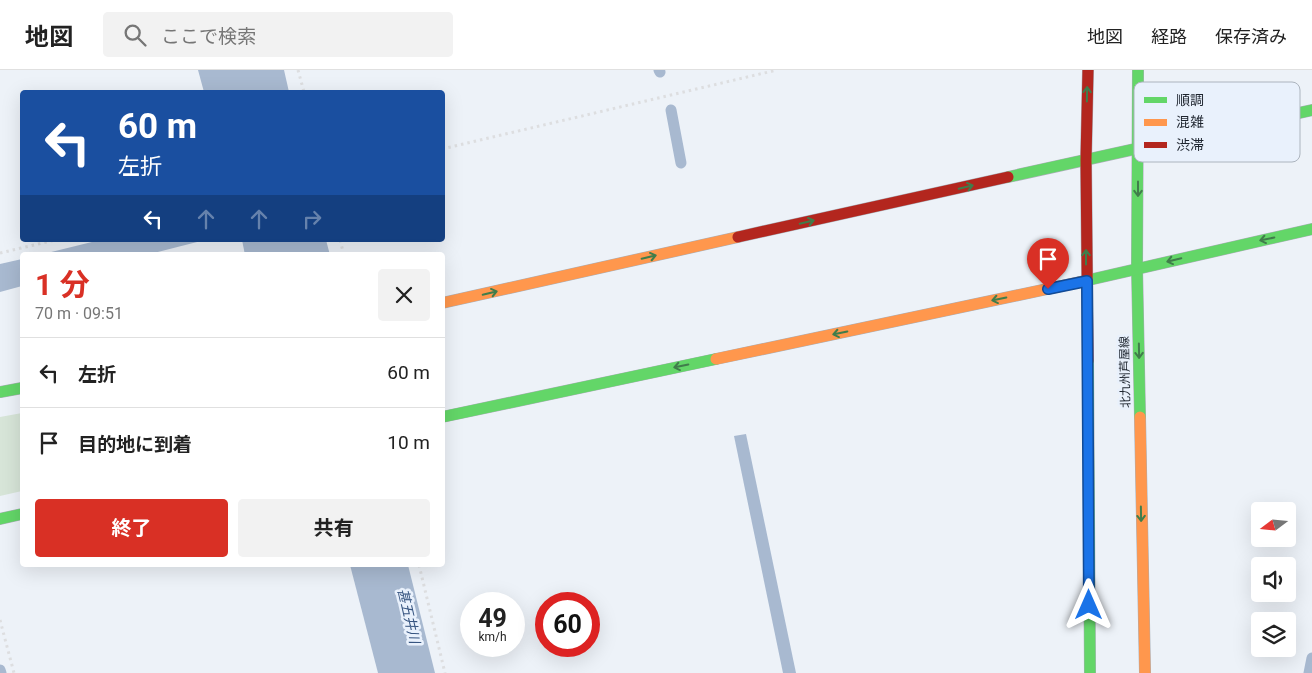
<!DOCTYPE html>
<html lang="ja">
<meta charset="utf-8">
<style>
body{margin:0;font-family:Roboto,"Noto Sans JP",sans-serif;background:#f2f2f2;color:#222;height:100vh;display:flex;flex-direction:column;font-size:19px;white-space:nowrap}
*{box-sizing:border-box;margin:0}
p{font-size:16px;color:#767676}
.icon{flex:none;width:28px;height:28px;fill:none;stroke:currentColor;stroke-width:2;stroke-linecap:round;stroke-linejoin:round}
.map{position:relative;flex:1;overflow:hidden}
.sheet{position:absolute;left:20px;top:182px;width:425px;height:315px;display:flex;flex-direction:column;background:#fff;border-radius:5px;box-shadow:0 5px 20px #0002}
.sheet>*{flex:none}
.hud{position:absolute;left:20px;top:20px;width:425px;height:152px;border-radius:5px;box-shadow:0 5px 20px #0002;background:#1a4fa0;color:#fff;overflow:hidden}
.needle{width:32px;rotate:254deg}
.controls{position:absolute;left:1251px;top:432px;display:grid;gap:10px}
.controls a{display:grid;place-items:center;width:45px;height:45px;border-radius:5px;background:#fff;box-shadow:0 5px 20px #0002;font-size:25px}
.speed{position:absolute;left:460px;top:522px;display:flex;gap:10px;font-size:25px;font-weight:700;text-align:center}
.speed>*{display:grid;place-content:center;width:65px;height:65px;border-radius:50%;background:#fff;box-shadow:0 5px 20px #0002;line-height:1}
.speed small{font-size:12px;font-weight:400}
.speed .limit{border:8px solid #d22;background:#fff;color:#111}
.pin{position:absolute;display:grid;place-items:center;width:42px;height:42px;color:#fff;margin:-51px -21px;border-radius:50% 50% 50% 0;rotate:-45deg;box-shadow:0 0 5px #0007}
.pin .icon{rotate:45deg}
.me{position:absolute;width:55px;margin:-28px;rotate:0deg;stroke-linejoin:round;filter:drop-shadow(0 0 4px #0008)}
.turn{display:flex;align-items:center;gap:18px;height:105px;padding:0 15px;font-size:22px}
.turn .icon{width:65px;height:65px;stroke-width:2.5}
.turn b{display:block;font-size:35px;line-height:42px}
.lanes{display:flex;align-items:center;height:48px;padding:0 15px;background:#0003;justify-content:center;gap:25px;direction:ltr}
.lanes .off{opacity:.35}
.round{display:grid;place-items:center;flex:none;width:52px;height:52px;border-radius:5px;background:#f2f2f2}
.overview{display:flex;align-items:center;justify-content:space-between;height:85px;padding:0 15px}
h1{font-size:30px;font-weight:700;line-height:38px;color:#d93025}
.button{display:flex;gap:10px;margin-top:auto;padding:10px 15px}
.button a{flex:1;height:58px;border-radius:5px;background:#d93025;color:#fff;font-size:20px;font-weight:700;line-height:58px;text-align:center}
.button a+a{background:#f2f2f2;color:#222}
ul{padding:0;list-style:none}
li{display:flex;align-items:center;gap:15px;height:70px;padding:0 15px;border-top:1px solid #e0e0e0}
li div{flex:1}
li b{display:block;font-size:19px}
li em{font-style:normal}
header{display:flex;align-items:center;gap:30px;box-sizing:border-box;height:70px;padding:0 25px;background:#fff;border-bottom:1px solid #e0e0e0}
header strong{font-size:24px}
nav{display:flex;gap:28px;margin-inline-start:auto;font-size:18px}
.search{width:350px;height:45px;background:#f2f2f2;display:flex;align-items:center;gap:12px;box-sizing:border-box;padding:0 18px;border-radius:5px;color:#767676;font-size:19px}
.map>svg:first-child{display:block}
.green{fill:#d7e5d8}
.water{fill:#a8b9d0}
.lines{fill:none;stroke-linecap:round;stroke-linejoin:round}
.stream{stroke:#a8b9d0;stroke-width:11}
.fast-casing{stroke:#a9aeb6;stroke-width:12}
.slow-casing{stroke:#a9aeb6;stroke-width:12}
.jam-casing{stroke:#a9aeb6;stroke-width:12}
.path{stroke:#dddee0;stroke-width:3;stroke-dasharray:2.5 4;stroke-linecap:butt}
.fast{stroke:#63d668;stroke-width:11}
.slow{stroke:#ff974d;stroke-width:11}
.jam{stroke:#b3261e;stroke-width:11}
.oneway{stroke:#407d4b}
.route-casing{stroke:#114b97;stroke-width:12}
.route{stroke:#1a73e8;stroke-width:9}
.labels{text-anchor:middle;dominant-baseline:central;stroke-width:5;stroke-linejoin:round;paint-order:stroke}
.street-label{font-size:12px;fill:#1d242e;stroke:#e9f1fc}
.water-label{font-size:14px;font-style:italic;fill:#375581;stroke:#e9f1fc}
.key{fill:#e9f1fc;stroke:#acb4be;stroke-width:1}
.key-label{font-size:14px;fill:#1d242e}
</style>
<header>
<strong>地図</strong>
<div class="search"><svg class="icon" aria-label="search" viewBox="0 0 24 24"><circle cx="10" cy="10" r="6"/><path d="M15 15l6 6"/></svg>ここで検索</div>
<nav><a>地図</a><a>経路</a><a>保存済み</a></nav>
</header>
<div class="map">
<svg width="1312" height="603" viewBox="0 0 1312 603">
<rect width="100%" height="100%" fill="#edf2f8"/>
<polygon class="green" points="22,343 22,421 0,426 0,347"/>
<g class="water">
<polygon points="198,0 284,0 289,22 204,22"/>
<polygon points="100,170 205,170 146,185 39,185"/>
<polygon points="242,170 326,170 330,185 245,185"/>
<polygon points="22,189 22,216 0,222 0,194"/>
<polygon points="746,364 796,603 783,603 734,366"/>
<polygon points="350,495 408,495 435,603 378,603"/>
</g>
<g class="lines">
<g class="stream">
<polyline points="659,0 660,2"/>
<polyline points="671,40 681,93"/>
<polyline points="0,600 1,603"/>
<polyline points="1309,603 1312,588"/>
</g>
<g class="fast-casing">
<g id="fast">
<polyline points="1138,0 1137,198 1140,347"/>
<polyline points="1008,107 1312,40"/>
<polyline points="1080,212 1312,159"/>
<polyline points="1088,291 1090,603"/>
<polyline points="0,322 22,318"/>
<polyline points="442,347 716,289"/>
<polyline points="0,449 22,444"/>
</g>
</g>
<g class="slow-casing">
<g id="slow">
<polyline points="442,233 738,167"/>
<polyline points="716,289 1080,212"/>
<polyline points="1140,347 1145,603"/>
</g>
</g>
<g class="jam-casing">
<g id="jam">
<polyline points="738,167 1008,107"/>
<polyline points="1088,291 1086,90 1088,0"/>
</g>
</g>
<g class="path">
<polyline points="298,0 304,22"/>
<polyline points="442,79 777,0"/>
<polyline points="340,170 344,185"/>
<polyline points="0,183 55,170"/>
<polyline points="419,495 445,603"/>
<polyline points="0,550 14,603"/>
</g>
<use href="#fast" class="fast"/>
<use href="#slow" class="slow"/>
<use href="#jam" class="jam"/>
</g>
<defs><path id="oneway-shaft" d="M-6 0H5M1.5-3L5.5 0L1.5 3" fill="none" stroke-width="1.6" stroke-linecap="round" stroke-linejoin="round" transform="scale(1.25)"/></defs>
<g class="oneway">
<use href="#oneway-shaft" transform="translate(1087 24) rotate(-89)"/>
<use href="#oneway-shaft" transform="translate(966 117) rotate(-13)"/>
<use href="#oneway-shaft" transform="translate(1138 119) rotate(90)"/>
<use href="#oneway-shaft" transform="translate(807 152) rotate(-13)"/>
<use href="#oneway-shaft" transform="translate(1267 169) rotate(168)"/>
<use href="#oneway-shaft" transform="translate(649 187) rotate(-13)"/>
<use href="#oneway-shaft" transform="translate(1086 187) rotate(-90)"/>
<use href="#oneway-shaft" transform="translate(1174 190) rotate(167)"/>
<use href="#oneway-shaft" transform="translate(490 223) rotate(-13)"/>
<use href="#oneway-shaft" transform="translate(999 229) rotate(168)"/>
<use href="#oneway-shaft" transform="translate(840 263) rotate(168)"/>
<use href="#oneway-shaft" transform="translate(1139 281) rotate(89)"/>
<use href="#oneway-shaft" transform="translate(681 296) rotate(168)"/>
<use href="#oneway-shaft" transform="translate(1141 444) rotate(89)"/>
</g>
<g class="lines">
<g class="route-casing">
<polyline id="route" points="1048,219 1087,211 1089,535"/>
</g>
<use href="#route" class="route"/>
</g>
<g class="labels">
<g class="street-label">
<text transform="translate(1125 302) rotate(-91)">北九州芦屋線</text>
</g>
<g class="water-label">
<text transform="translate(409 546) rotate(77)">甚五井川</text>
</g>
</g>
<rect x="1134" y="12" width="166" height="80" rx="8" class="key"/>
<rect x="1144" y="27" width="23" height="6" fill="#63d668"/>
<rect x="1144" y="49" width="23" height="7" fill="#ff974d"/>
<rect x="1144" y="72" width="23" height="6" fill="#b3261e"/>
<g class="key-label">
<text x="1176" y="35">順調</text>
<text x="1176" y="57">混雑</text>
<text x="1176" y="80">渋滞</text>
</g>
</svg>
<div class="controls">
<a><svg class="needle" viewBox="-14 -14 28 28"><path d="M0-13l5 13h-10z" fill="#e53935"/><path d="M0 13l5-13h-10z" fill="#767676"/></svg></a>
<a><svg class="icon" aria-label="sound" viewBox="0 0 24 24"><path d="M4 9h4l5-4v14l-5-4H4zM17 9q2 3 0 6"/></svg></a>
<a><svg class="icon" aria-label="layers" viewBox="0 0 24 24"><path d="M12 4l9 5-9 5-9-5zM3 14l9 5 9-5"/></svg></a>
</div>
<div class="speed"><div>49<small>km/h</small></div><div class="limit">60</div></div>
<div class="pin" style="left:1048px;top:219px;background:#d93025"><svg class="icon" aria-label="arrive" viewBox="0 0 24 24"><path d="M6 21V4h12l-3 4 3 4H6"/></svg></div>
<svg class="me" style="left:1089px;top:535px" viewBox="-20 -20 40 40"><path d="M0-17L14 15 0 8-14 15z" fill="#1a73e8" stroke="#fff" stroke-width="4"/></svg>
<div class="hud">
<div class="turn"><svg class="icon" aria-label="left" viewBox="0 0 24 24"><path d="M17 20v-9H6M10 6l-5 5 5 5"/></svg><div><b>60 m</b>左折</div></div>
<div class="lanes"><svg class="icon" aria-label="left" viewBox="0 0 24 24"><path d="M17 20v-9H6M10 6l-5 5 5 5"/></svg><svg class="icon off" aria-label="ahead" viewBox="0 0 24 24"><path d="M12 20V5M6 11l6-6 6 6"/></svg><svg class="icon off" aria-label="ahead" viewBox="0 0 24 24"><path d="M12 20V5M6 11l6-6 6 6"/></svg><svg class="icon off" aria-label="right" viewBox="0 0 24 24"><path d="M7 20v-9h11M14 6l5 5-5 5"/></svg></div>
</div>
<section class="sheet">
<div class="overview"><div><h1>1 分</h1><p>70 m · 09:51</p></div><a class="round"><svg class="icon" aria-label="close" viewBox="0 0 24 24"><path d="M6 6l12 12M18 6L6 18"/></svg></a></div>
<ul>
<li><svg class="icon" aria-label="left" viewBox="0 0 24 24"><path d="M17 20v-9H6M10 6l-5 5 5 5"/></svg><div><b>左折</b></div><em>60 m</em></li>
<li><svg class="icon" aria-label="arrive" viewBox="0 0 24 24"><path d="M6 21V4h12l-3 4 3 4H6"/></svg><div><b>目的地に到着</b></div><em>10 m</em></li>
</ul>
<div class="button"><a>終了</a><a>共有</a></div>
</section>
</div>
